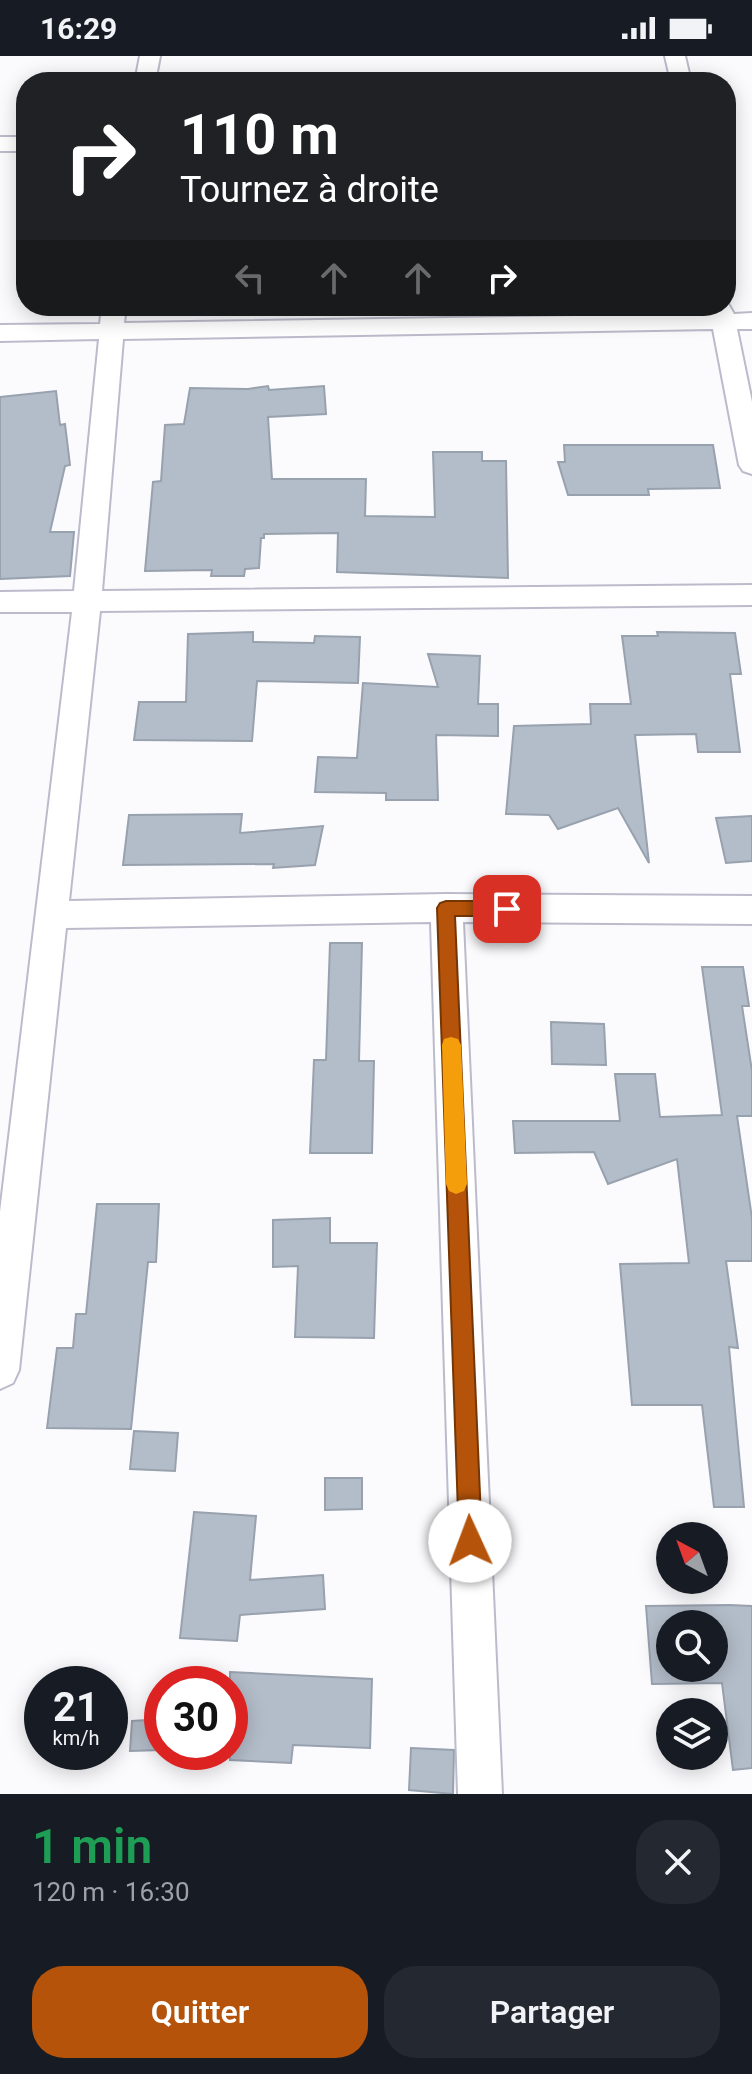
<!DOCTYPE html>
<html lang="fr">
<meta charset="utf-8">
<style>
body{margin:0;font-family:Roboto,sans-serif;background:#242831;color:#f1f3f6;height:100vh;display:flex;flex-direction:column;font-size:30px;white-space:nowrap}
*{box-sizing:border-box;margin:0}
p{font-size:26px;color:#9ea1a6}
.icon{flex:none;width:44px;height:44px;fill:none;stroke:currentColor;stroke-width:2;stroke-linecap:round;stroke-linejoin:round}
.map{position:relative;height:1738px;overflow:hidden}
.details{display:flex;flex-direction:column;background:#171b24;flex:1}
.details>*{flex:none}
.banner{position:absolute;left:16px;top:16px;width:720px;height:244px;border-radius:32px;box-shadow:0 4px 20px #0003;background:#202124;color:#fff;overflow:hidden}
.needle{width:52px;rotate:319deg}
.controls{position:absolute;left:656px;top:1466px;display:grid;gap:16px}
.controls a{display:grid;place-items:center;width:72px;height:72px;border-radius:50%;background:#171b24;box-shadow:0 4px 20px #0003;font-size:40px}
.speed{position:absolute;left:24px;top:1610px;display:flex;gap:16px;font-size:40px;font-weight:700;text-align:center}
.speed>*{display:grid;place-content:center;width:104px;height:104px;border-radius:50%;background:#171b24;box-shadow:0 4px 20px #0003;line-height:1}
.speed small{font-size:20px;font-weight:400}
.speed .limit{border:12px solid #d22;background:#fff;color:#111}
.pin{position:absolute;display:grid;place-items:center;width:68px;height:68px;color:#fff;margin:-34px;border-radius:16px;box-shadow:0 4px 12px #0006}
.me{position:absolute;width:88px;margin:-44px;rotate:358deg;stroke-linejoin:round;filter:drop-shadow(0 0 6px #0008)}
.turn{display:flex;align-items:center;gap:28px;height:168px;padding:0 32px;font-size:36px}
.turn .icon{width:104px;height:104px;stroke-width:2.5}
.turn b{display:block;font-size:56px;line-height:68px}
.lanes{display:flex;align-items:center;height:76px;padding:0 32px;background:#0003;justify-content:center;gap:40px;direction:ltr}
.lanes .off{opacity:.35}
.round{display:grid;place-items:center;flex:none;width:84px;height:84px;border-radius:32px;background:#242831}
.headline{display:flex;align-items:center;justify-content:space-between;height:136px;padding:0 32px}
h1{font-size:48px;font-weight:600;line-height:60px;color:#1e9e55}
.primary-button{display:flex;gap:16px;margin-top:auto;padding:16px 32px}
.primary-button a{flex:1;height:92px;border-radius:32px;background:#b45309;color:#fff;font-size:32px;font-weight:600;line-height:92px;text-align:center}
.primary-button a+a{background:#242831;color:#f1f3f6}
.status{display:flex;justify-content:space-between;align-items:center;height:56px;padding:0 40px;background:#171b24;direction:ltr}
.status svg{height:22px;fill:currentColor}
.map>svg:first-child{display:block}
.building{fill:#b3bdc9;stroke:#98a1ae;stroke-width:2;fill-rule:evenodd}
.lines{fill:none;stroke-linecap:round;stroke-linejoin:round}
.minor-casing{stroke:#bcbbcb;stroke-width:4}
.minor{fill:#fff;fill-rule:evenodd}
.route{fill:#b45309;stroke:#753606;stroke-width:2}
.slow{fill:#f59e0b}
</style>
<div class="status"><b>16:29</b><svg viewBox="0 0 49 12"><path d="M0 12V9h3v3zM5 12V6h3v6zM10 12V3h3v9zM15 12V0h3v12zM26 1h20v11H26zM47 4h2v5h-2z"/></svg></div>
<div class="map">
<svg width="752" height="1738" viewBox="0 0 752 1738">
<rect width="100%" height="100%" fill="#fbfbfe"/>
<g class="building">
<polygon points="268,330 269,334 324,330 326,358 268,361 272,423 366,423 365,460 435,461 433,396 482,396 482,405 506,405 508,522 337,516 338,477 264,478 264,482 261,482 259,512 245,513 244,520 211,520 212,514 145,515 153,426 161,425 165,369 184,368 190,332 248,333"/>
<polygon points="56,335 60,369 65,368 70,409 65,410 50,476 74,476 70,520 0,523 0,341"/>
<polygon points="564,389 713,389 720,432 648,433 649,439 568,439 558,406 565,406"/>
<polygon points="253,576 253,586 314,587 315,580 360,581 358,627 257,625 252,685 134,684 139,646 186,646 188,578"/>
<polygon points="657,576 735,577 741,618 730,618 740,696 698,696 696,678 635,679 649,807 618,752 558,773 549,759 506,758 514,670 591,668 590,648 631,648 622,580 658,580"/>
<polygon points="428,598 480,600 478,648 498,648 498,680 436,679 438,744 386,744 386,737 315,736 318,701 357,702 363,627 438,631"/>
<polygon points="242,758 240,777 323,770 315,809 273,812 274,808 123,809 129,759"/>
<polygon points="752,760 752,805 726,807 716,762"/>
<polygon points="330,887 362,887 359,1005 374,1005 372,1097 310,1097 314,1004 326,1004"/>
<polygon points="702,911 743,911 749,950 742,950 752,1015 752,1060 737,1060 752,1162 752,1205 726,1205 738,1292 729,1291 744,1451 714,1451 702,1349 632,1349 620,1208 689,1207 677,1103 608,1128 594,1096 515,1097 513,1065 620,1065 615,1018 655,1018 660,1061 722,1059"/>
<polygon points="551,966 604,968 606,1009 552,1008"/>
<polygon points="97,1148 159,1148 156,1206 148,1206 131,1373 47,1372 57,1292 73,1292 76,1258 86,1258"/>
<polygon points="330,1162 330,1187 377,1187 374,1282 295,1281 298,1210 273,1211 273,1164"/>
<polygon points="134,1375 178,1377 175,1415 130,1413"/>
<polygon points="325,1422 362,1422 362,1453 325,1454"/>
<polygon points="194,1456 256,1460 250,1524 323,1519 325,1553 240,1559 237,1585 180,1582"/>
<path d="M730,1549L752,1550V1712L733,1714L722,1627L652,1628L646,1550ZM670,1568H714V1612H670Z"/>
<polygon points="230,1616 372,1623 370,1692 293,1689 291,1707 230,1704"/>
<polygon points="162,1663 162,1694 130,1695 132,1665"/>
<polygon points="411,1692 454,1694 453,1738 409,1734"/>
</g>
<g class="lines">
<g class="minor-casing">
<g id="minor">
<polygon points="140,0 160,0 155,26 135,26"/>
<polygon points="665,0 685,0 691,26 671,26"/>
<rect x="0" y="81" width="26" height="14"/>
<polygon points="726,244 734,258 752,257 752,273 737,273 752,346 752,418 743,415 739,409 713,273 123,283 102,535 752,529 752,549 100,555 69,845 446,838 752,840 752,868 463,866 502,1738 458,1738 431,866 66,872 19,1314 13,1327 0,1333 0,1156 72,556 0,556 0,536 74,535 99,283 0,285 0,269 100,268 102,250 126,250 124,267 710,258 708,250 726,250"/>
</g>
</g>
<use href="#minor" class="minor"/>
</g>
<polygon class="route" points="446,845 507,845 514,847 516,853 514,858 507,860 455,860 482,1485 478,1493 470,1496 462,1493 459,1485 437,852 440,847"/>
<polygon class="slow" points="451,981 458,983 461,989 467,1128 464,1135 456,1138 449,1135 446,1128 442,989 444,983"/>
</svg>
<div class="controls">
<a><svg class="needle" viewBox="-14 -14 28 28"><path d="M0-13l5 13h-10z" fill="#e53935"/><path d="M0 13l5-13h-10z" fill="#9ea1a6"/></svg></a>
<a><svg class="icon" aria-label="search" viewBox="0 0 24 24"><circle cx="10" cy="10" r="6"/><path d="M15 15l6 6"/></svg></a>
<a><svg class="icon" aria-label="layers" viewBox="0 0 24 24"><path d="M12 4l9 5-9 5-9-5zM3 14l9 5 9-5"/></svg></a>
</div>
<div class="speed"><div>21<small>km/h</small></div><div class="limit">30</div></div>
<div class="pin" style="left:507px;top:853px;background:#d93025"><svg class="icon" aria-label="arrive" viewBox="0 0 24 24"><path d="M6 21V4h12l-3 4 3 4H6"/></svg></div>
<svg class="me" style="left:470px;top:1485px" viewBox="-20 -20 40 40"><circle r="19" fill="#fff"/><path d="M0-13L10 11 0 6-10 11z" fill="#b45309"/></svg>
<div class="banner">
<div class="turn"><svg class="icon" aria-label="right" viewBox="0 0 24 24"><path d="M7 20v-9h11M14 6l5 5-5 5"/></svg><div><b>110 m</b>Tournez à droite</div></div>
<div class="lanes"><svg class="icon off" aria-label="left" viewBox="0 0 24 24"><path d="M17 20v-9H6M10 6l-5 5 5 5"/></svg><svg class="icon off" aria-label="ahead" viewBox="0 0 24 24"><path d="M12 20V5M6 11l6-6 6 6"/></svg><svg class="icon off" aria-label="ahead" viewBox="0 0 24 24"><path d="M12 20V5M6 11l6-6 6 6"/></svg><svg class="icon" aria-label="right" viewBox="0 0 24 24"><path d="M7 20v-9h11M14 6l5 5-5 5"/></svg></div>
</div>
</div>
<section class="details">
<div class="headline"><div><h1>1 min</h1><p>120 m · 16:30</p></div><a class="round"><svg class="icon" aria-label="close" viewBox="0 0 24 24"><path d="M6 6l12 12M18 6L6 18"/></svg></a></div>
<div class="primary-button"><a>Quitter</a><a>Partager</a></div>
</section>
